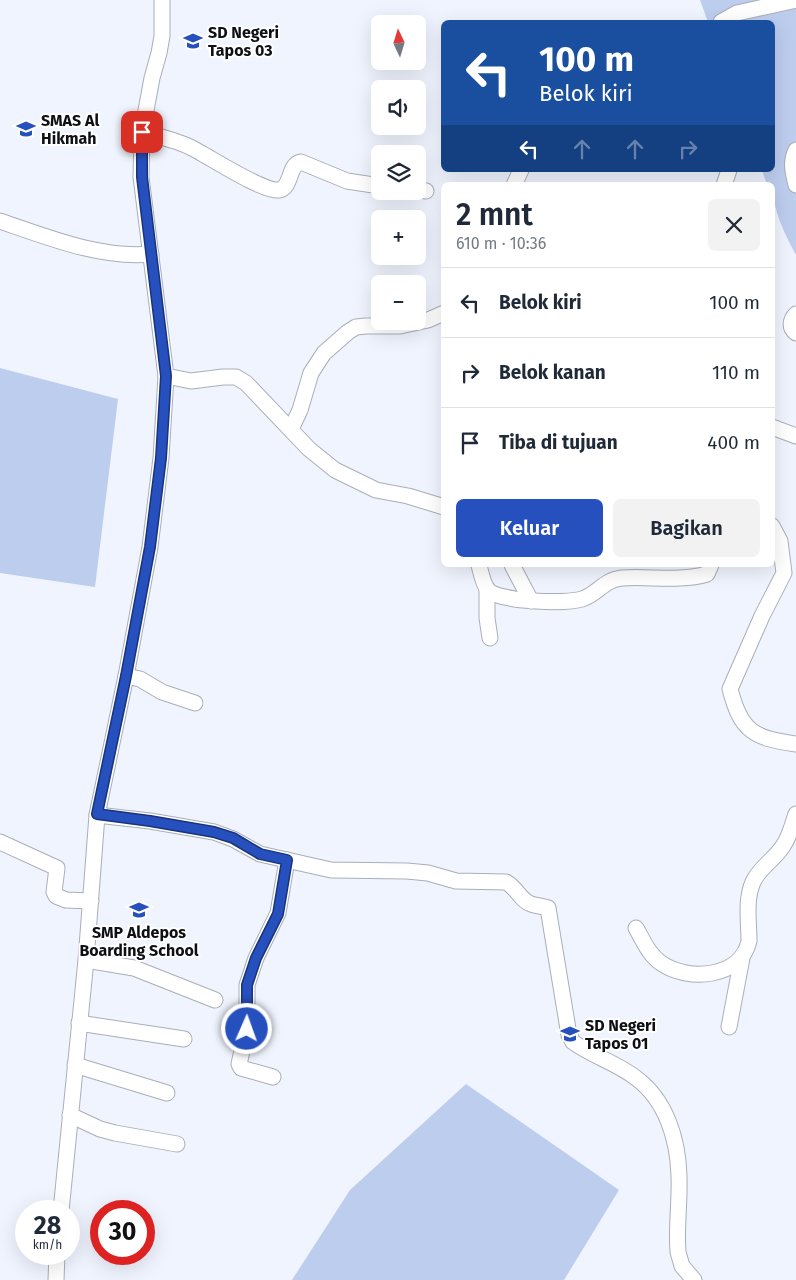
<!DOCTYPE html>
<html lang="id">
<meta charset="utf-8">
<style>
body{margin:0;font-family:"Fira Sans",sans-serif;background:#f2f2f3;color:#1f2937;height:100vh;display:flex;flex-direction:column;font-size:19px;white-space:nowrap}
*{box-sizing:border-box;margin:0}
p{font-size:16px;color:#747a83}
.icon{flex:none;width:28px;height:28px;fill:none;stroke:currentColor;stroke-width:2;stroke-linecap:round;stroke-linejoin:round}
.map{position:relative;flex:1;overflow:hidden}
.sheet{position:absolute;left:441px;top:182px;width:334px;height:385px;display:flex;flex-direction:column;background:#fff;border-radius:8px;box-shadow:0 5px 20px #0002}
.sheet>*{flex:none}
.banner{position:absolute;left:441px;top:20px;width:334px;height:152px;border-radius:8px;box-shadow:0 5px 20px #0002;background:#1a4fa0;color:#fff;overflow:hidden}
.needle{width:32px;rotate:356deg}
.fabs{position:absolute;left:371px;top:15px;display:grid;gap:10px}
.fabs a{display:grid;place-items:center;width:55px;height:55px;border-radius:8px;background:#fff;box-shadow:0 5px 20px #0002;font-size:25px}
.speed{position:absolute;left:15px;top:1200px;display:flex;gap:10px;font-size:25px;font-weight:700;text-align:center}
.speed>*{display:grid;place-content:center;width:65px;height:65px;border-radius:50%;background:#fff;box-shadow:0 5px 20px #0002;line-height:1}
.speed small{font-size:12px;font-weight:400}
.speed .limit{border:8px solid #d22;background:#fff;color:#111}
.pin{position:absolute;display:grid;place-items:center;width:42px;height:42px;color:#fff;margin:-21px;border-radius:10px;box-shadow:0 2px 8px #0006}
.me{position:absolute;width:55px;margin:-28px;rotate:2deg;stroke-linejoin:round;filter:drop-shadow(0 0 4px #0008)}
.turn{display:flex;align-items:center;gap:18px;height:105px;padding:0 15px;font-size:22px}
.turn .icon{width:65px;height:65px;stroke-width:2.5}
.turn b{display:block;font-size:35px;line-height:42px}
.lanes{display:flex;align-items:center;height:48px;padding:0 15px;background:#0003;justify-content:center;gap:25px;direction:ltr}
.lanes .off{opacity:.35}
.round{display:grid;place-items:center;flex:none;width:52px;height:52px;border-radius:8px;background:#f2f2f3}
.head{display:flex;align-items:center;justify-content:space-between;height:85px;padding:0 15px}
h1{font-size:30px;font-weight:600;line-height:38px}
.button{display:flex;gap:10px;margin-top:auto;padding:10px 15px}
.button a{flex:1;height:58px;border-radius:8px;background:#2750bf;color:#fff;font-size:20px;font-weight:600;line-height:58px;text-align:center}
.button a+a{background:#f2f2f3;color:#1f2937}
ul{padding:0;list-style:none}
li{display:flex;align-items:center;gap:15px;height:70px;padding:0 15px;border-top:1px solid #e0e1e3}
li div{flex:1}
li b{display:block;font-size:19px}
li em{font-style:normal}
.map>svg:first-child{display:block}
.green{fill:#bdcdee}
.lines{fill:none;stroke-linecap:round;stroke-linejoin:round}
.minor-casing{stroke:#aaaeb7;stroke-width:17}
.minor{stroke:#fff;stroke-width:15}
.route-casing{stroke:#19347c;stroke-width:12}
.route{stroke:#2750bf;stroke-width:9}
.labels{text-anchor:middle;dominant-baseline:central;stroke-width:4;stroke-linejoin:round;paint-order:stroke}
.poi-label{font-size:16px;font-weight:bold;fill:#0e1013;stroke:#fff;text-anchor:start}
</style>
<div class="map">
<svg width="796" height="1280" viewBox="0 0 796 1280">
<rect width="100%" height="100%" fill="#eff4fe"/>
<g class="green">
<path d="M700,0H796V255C784,233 773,210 772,185H767L762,170H772V22H708Z"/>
<polygon points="0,368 118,399 95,587 0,573"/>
<polygon points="466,1084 619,1190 564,1280 292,1280 350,1190"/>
</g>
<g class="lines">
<g class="minor-casing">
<g id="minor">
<polyline points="721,22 737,13 796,0"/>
<path d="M142,132C158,136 175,140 190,147C207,155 262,192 279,190C292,188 288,164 301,162L347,181L380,186"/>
<path d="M796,150C790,162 793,172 796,185"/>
<polyline points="514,185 521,170"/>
<polyline points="724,185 729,170"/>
<polyline points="418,190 426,191"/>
<path d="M0,221C47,237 101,259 151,254"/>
<path d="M796,314C790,320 789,328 796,333"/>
<polyline points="166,376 191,381 223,377 236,377 246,383 309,449 335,470 376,490 408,496 444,507"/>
<polyline points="772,427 796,436"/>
<polyline points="291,429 300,410 311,373 324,353 348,332 356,327 366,326 400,326 428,320 444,313"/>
<path d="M772,526L780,541L784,573L762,616L730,689C741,732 754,738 796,744"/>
<path d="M479,565C481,573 483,584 488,590C499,602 566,604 582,599C598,594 603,580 622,578C650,576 679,582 707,574L711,565"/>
<polyline points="512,565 531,601"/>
<polyline points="487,589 487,618 490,638"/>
<polyline points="126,676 140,679 162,692 195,703"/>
<path d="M97,815L150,821L214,832L233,839L260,854L331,870L407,871L428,873L456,881L506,882C517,888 521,901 531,904C536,906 543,906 548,908L569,1035L573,1042C592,1056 617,1063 636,1078C666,1100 678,1139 679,1176C680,1201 676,1227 678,1252L682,1266L694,1280"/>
<polyline points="0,842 57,868 54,892 56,896 66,900 91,901"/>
<path d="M636,928C643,940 649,955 661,963C688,982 741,978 749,941C749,922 745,900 753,882C759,868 775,859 783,846C790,836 792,825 796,814"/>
<polyline points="86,960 134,968 215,1000"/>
<polyline points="79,1023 184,1039"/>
<polyline points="729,1027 742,958"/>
<polyline points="75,1065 167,1093"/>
<polyline points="273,1077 241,1068 239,1064 247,1029 247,985 256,958 278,913 287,860"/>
<polyline points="70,1115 100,1129 115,1133 177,1144"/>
<polyline points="61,1211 86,960 97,815 126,676 150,547 161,458 166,376 141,177 142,132 152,78 159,53 162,36 162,0"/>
<polyline points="56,1280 57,1254"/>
</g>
</g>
<use href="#minor" class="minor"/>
</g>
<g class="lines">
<g class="route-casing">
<polyline id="route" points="142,132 142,177 166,376 161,458 150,547 126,676 97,814 150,821 214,832 233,838 260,854 287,860 278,914 256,958 247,985 247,1029"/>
</g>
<use href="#route" class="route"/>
</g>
<defs>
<g id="school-bare" transform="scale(1.5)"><path d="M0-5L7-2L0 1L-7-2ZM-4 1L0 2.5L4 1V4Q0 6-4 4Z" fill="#2750bf" stroke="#fff" stroke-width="2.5" paint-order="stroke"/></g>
</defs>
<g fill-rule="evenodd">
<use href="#school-bare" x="193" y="41"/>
<use href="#school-bare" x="26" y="129"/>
<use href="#school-bare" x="139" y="910"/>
<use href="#school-bare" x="570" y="1034"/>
</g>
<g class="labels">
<g class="poi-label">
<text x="208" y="32">SD Negeri<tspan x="208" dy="18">Tapos 03</tspan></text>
<text x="41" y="120">SMAS Al<tspan x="41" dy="18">Hikmah</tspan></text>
<text x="139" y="932" text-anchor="middle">SMP Aldepos<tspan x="139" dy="18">Boarding School</tspan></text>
<text x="585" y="1025">SD Negeri<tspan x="585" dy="18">Tapos 01</tspan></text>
</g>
</g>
</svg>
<div class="fabs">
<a><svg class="needle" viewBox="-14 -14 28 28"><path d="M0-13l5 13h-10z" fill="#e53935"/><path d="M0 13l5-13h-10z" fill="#747a83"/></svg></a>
<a><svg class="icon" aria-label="sound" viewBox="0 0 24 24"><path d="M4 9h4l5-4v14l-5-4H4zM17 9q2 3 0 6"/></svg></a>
<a><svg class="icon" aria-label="layers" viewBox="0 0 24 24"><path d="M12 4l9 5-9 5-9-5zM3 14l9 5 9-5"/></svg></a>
<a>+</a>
<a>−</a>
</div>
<div class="speed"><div>28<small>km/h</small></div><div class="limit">30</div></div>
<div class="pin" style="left:142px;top:132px;background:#d93025"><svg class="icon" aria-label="arrive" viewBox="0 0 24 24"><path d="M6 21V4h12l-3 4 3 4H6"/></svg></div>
<svg class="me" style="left:247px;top:1029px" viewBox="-20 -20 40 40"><circle r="17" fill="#2750bf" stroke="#fff" stroke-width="3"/><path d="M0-11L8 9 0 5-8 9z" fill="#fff"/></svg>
<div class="banner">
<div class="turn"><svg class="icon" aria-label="left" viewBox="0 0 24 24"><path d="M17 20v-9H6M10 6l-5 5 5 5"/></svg><div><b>100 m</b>Belok kiri</div></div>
<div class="lanes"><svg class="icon" aria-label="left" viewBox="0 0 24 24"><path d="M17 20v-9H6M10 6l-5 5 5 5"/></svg><svg class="icon off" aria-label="ahead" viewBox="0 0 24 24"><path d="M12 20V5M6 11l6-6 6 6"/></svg><svg class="icon off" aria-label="ahead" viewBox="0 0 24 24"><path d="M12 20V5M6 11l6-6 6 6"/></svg><svg class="icon off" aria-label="right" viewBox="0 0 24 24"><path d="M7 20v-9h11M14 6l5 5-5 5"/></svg></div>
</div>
<section class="sheet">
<div class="head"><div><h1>2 mnt</h1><p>610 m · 10:36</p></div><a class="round"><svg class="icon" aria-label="close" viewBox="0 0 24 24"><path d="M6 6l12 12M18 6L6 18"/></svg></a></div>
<ul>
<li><svg class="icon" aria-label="left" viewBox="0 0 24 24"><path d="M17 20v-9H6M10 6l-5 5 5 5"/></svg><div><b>Belok kiri</b></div><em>100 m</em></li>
<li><svg class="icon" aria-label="right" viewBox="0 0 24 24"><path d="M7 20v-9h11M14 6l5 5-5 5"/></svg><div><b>Belok kanan</b></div><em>110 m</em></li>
<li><svg class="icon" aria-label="arrive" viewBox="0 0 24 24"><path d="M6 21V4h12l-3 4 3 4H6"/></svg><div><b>Tiba di tujuan</b></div><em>400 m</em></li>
</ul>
<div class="button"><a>Keluar</a><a>Bagikan</a></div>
</section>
</div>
